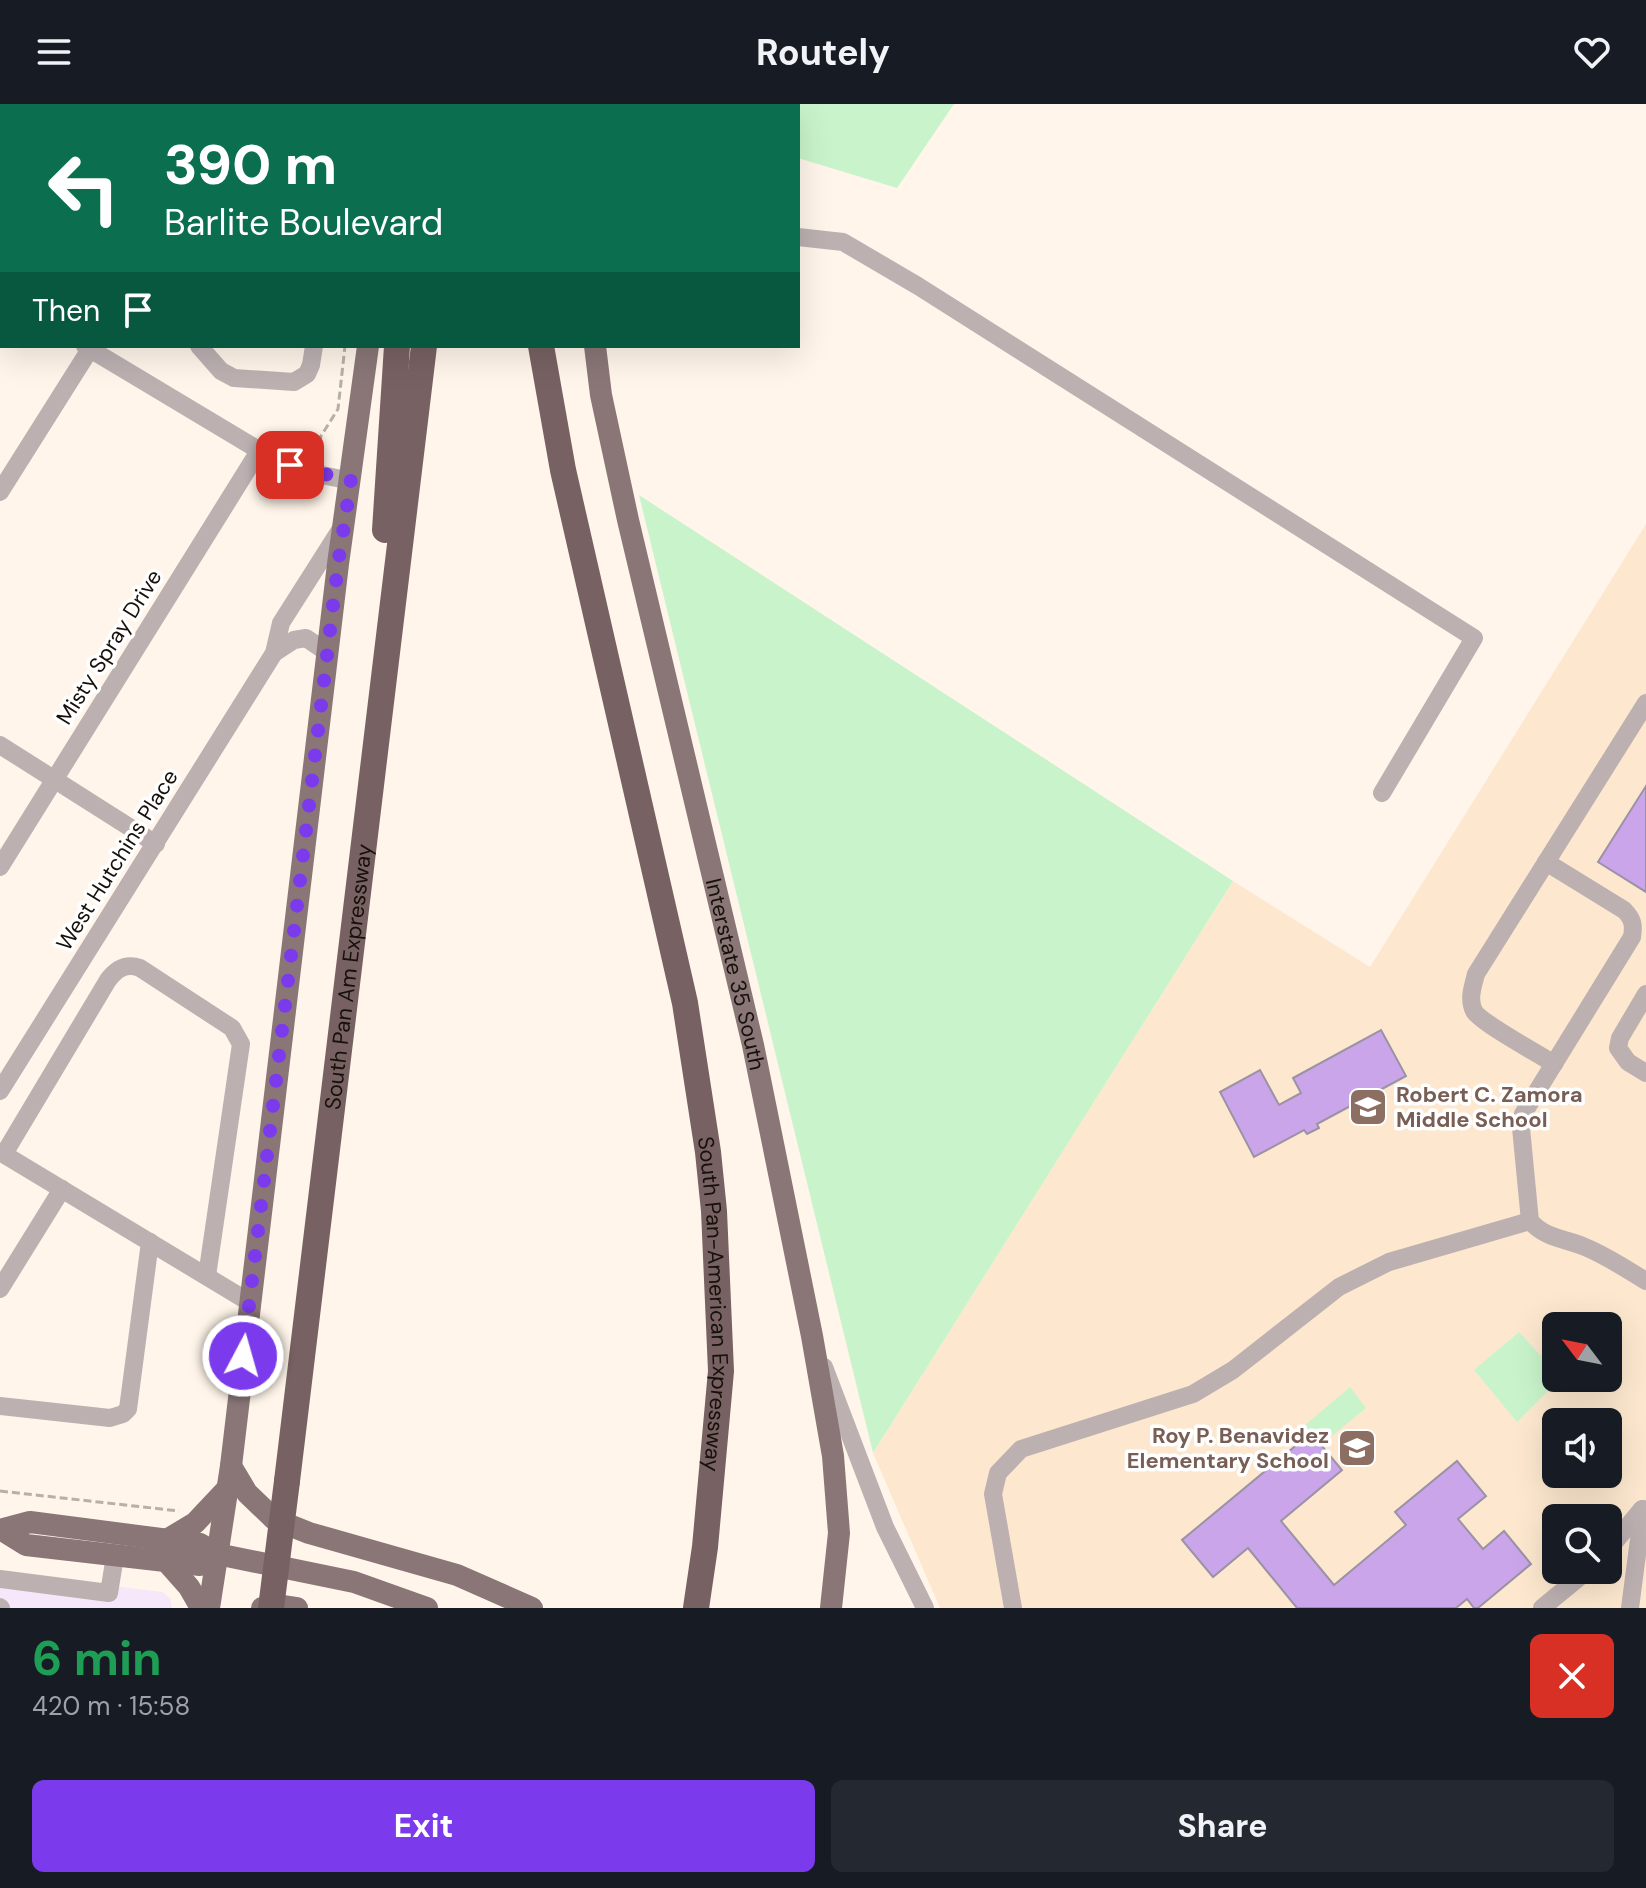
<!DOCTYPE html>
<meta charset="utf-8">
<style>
body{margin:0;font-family:"DM Sans",sans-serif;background:#242831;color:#f1f3f6;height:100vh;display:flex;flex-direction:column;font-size:30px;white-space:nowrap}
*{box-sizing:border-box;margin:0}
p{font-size:26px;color:#9ea1a6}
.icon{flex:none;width:44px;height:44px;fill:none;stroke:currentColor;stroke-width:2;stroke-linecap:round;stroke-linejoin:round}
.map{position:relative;height:1504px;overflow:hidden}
.sheet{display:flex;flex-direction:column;background:#171b24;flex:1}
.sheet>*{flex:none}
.guide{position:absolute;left:0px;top:0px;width:800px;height:244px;box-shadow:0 8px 32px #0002;background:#0b6e4f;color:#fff;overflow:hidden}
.needle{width:52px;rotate:302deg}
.tools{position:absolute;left:1542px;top:1208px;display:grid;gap:16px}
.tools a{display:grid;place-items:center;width:80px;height:80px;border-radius:12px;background:#171b24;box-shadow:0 8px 32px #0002;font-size:40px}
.pin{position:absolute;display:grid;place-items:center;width:68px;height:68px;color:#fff;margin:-34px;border-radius:16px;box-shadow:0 4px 12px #0006}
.me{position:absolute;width:88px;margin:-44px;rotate:6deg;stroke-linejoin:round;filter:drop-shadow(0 0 6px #0008)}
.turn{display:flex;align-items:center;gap:28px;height:168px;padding:0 32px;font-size:36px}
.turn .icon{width:104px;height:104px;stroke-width:2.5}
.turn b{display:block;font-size:56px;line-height:68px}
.then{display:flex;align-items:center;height:76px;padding:0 32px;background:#0003;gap:16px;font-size:30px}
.round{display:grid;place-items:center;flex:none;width:84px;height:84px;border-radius:12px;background:#242831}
.headline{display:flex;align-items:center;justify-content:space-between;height:136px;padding:0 32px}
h1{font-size:48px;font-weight:700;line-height:60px;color:#1e9e55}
.action{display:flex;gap:16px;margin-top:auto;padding:16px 32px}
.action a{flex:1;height:92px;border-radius:12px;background:#7c3aed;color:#fff;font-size:32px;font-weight:700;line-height:92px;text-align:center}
.action a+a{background:#242831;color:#f1f3f6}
header{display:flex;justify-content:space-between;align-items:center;height:104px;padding:0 32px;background:#171b24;font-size:36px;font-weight:700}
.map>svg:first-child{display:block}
.commercial{fill:#f6e7fa}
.built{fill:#fde8cf;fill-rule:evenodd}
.green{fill:#c9f4cb}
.building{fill:#caa5ea;stroke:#9b92a5;stroke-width:2}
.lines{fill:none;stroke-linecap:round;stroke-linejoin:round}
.path{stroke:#b8b0a6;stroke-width:3;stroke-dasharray:8 4;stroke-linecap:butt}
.minor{stroke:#bcb0b1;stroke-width:18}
.major{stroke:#8a7677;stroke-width:22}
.highway{stroke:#786163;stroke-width:26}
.highway-bridge{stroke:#786163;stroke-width:26}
.route{stroke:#7c3aed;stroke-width:14;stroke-dasharray:0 25.2}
.labels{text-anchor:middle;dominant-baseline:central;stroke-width:7;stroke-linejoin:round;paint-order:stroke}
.street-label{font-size:22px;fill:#16110a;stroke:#fff}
.education-label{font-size:22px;font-weight:bold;fill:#785e54;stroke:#fff;text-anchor:start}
</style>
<header><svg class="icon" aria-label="menu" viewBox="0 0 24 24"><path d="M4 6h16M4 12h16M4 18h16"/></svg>Routely<svg class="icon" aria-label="heart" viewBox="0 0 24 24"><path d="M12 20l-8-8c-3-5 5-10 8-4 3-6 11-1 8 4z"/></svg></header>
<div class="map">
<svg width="1646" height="1504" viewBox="0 0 1646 1504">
<rect width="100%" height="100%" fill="#fff5ea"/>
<polygon class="commercial" points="0,1468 162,1488 170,1494 172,1504 0,1504"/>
<path class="built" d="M1646,420V1504H940L873,1349L1233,777L1370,863ZM1556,1222H1608V1274H1556ZM1556,1318H1608V1370H1556ZM1556,1414H1608V1466H1556Z"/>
<g class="green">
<polygon points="608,0 954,0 897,84 798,54 798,2"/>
<polygon points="639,391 1233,777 873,1349"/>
<polygon points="1519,1228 1556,1268 1556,1274 1561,1274 1517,1318 1474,1266"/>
<polygon points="1350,1283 1366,1304 1322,1340 1305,1321"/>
</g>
<g class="building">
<polygon points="1646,682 1646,788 1598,758"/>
<polygon points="1381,926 1406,972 1317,1020 1319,1024 1307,1030 1304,1026 1254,1053 1220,988 1260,966 1279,1001 1301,989 1293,974"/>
<polygon points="1311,1329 1342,1366 1281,1417 1334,1481 1406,1421 1395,1408 1457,1357 1486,1392 1458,1415 1483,1445 1504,1427 1531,1460 1478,1504 1474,1504 1467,1495 1456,1504 1297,1504 1248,1444 1213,1473 1182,1436"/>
</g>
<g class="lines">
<g class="path">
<polyline points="368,2 368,0"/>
<polyline points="316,350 321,332 338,305 345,242"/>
<polyline points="0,1387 179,1407"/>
</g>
<g class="minor">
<polyline points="272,2 273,0"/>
<polyline points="322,2 322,0"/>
<polyline points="0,9 2,11"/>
<polyline points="0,75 2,77"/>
<polyline points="0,126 2,127"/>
<polyline points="798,133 843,138 918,182 1474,534 1382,689"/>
<polyline points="0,189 2,190"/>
<polyline points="85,242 272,354 322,371 351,377"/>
<polyline points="199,242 221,267 234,274 294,278 307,270 311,261 314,242"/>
<polyline points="0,388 92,242"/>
<polyline points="274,549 294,536 306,534 328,549"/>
<polyline points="0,641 156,740"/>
<path d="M1546,758L1624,806C1633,815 1634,821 1632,833L1523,1010L1521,1024L1530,1117C1546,1135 1564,1134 1585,1143C1607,1152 1626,1165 1646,1177"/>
<polyline points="0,763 259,347"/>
<polyline points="1646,890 1620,934 1618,944 1628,958 1646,969"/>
<path d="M1554,960C1539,950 1481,919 1474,907C1468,895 1473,882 1476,870L1646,599"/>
<polyline points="0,987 274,549 281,519 342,423"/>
<polyline points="0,1048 249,1198"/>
<path d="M4,1050L108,876C117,864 126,859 140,864L232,924L241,940L207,1172"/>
<polyline points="0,1185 62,1085"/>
<polyline points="824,1263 885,1423 925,1504"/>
<polyline points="0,1302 110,1314 123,1310 128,1305 150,1138"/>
<polyline points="1608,1446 1642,1405"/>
<polyline points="0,1475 109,1489 115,1452"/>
<polyline points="0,1503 1,1504"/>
<polyline points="1013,1504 993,1390 998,1369 1021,1345 1193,1290 1233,1266 1339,1183 1389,1158 1530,1117"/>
<polyline points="1542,1504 1588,1466"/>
<polyline points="1630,1504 1643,1405"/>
</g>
<g class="major">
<polyline points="579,2 579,0"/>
<path id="s1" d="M595,242L601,291L628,416L753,941L812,1232L833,1352L839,1429L831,1504"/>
<polyline points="231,1362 247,1389 274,1415 309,1429 457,1471 532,1504"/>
<polyline points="0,1426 30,1418 200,1440 217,1450 354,1478 427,1504"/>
<polyline points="2,1426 26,1441 200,1461 217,1450"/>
<polyline points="165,1437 195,1419 227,1385"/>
<polyline points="166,1457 189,1483 201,1504"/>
<polyline points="209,1504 231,1362 338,460 368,242"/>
<polyline points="262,1504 284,1502 297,1504"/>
</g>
<g class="highway">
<polyline points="519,0 519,2"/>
<polyline points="401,2 401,0"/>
<polyline points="453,2 453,0"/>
<polyline points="550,2 550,0"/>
<path id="s2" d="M541,242L563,366L685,899L708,1048L714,1107L721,1267L705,1443L696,1504"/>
<polyline points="385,426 397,242"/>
<path id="s3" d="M287,1377L424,242"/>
</g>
<polyline class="highway-bridge" points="271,1504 287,1377"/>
</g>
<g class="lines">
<polyline class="route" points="243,1252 338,460 351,377 290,361"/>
</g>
<defs>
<g id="school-square" transform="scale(2)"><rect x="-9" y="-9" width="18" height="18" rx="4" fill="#8d6e63" stroke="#fff"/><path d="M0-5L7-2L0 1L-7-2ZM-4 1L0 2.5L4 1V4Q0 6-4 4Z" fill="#fff"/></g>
</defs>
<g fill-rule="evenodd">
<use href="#school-square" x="1368" y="1003"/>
<use href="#school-square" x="1357" y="1344"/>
</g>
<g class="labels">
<g class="street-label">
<text transform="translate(109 543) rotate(-58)">Misty Spray Drive</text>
<text transform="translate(117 756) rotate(-58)">West Hutchins Place</text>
<text stroke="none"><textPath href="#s1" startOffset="644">Interstate 35 South</textPath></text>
<text stroke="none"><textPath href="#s3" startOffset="508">South Pan Am Expressway</textPath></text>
<text stroke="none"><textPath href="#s2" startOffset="976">South Pan-American Expressway</textPath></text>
</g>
<g class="education-label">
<text x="1396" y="990">Robert C. Zamora<tspan x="1396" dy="25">Middle School</tspan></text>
<text x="1329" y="1331" text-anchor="end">Roy P. Benavidez<tspan x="1329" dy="25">Elementary School</tspan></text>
</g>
</g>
</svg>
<div class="tools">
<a><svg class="needle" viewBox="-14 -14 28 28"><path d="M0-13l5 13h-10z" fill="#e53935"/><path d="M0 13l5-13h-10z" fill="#9ea1a6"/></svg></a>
<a><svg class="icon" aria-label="sound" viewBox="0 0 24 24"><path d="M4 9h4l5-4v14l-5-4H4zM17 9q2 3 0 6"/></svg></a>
<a><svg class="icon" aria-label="search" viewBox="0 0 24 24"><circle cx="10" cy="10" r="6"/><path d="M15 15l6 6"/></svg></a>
</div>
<div class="pin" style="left:290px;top:361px;background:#d93025"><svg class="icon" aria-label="arrive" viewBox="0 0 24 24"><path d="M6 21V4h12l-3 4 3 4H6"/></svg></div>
<svg class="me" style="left:243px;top:1252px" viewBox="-20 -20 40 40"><circle r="17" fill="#7c3aed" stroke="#fff" stroke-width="3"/><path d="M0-11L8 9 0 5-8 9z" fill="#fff"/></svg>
<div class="guide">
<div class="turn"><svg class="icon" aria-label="left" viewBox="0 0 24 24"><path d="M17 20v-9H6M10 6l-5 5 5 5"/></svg><div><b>390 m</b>Barlite Boulevard</div></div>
<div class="then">Then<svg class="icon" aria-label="arrive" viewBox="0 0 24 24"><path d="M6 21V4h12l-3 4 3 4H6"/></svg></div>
</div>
</div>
<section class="sheet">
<div class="headline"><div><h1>6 min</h1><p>420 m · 15:58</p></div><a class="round" style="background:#d93025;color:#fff"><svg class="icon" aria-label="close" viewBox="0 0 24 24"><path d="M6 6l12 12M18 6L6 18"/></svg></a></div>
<div class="action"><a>Exit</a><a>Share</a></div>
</section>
